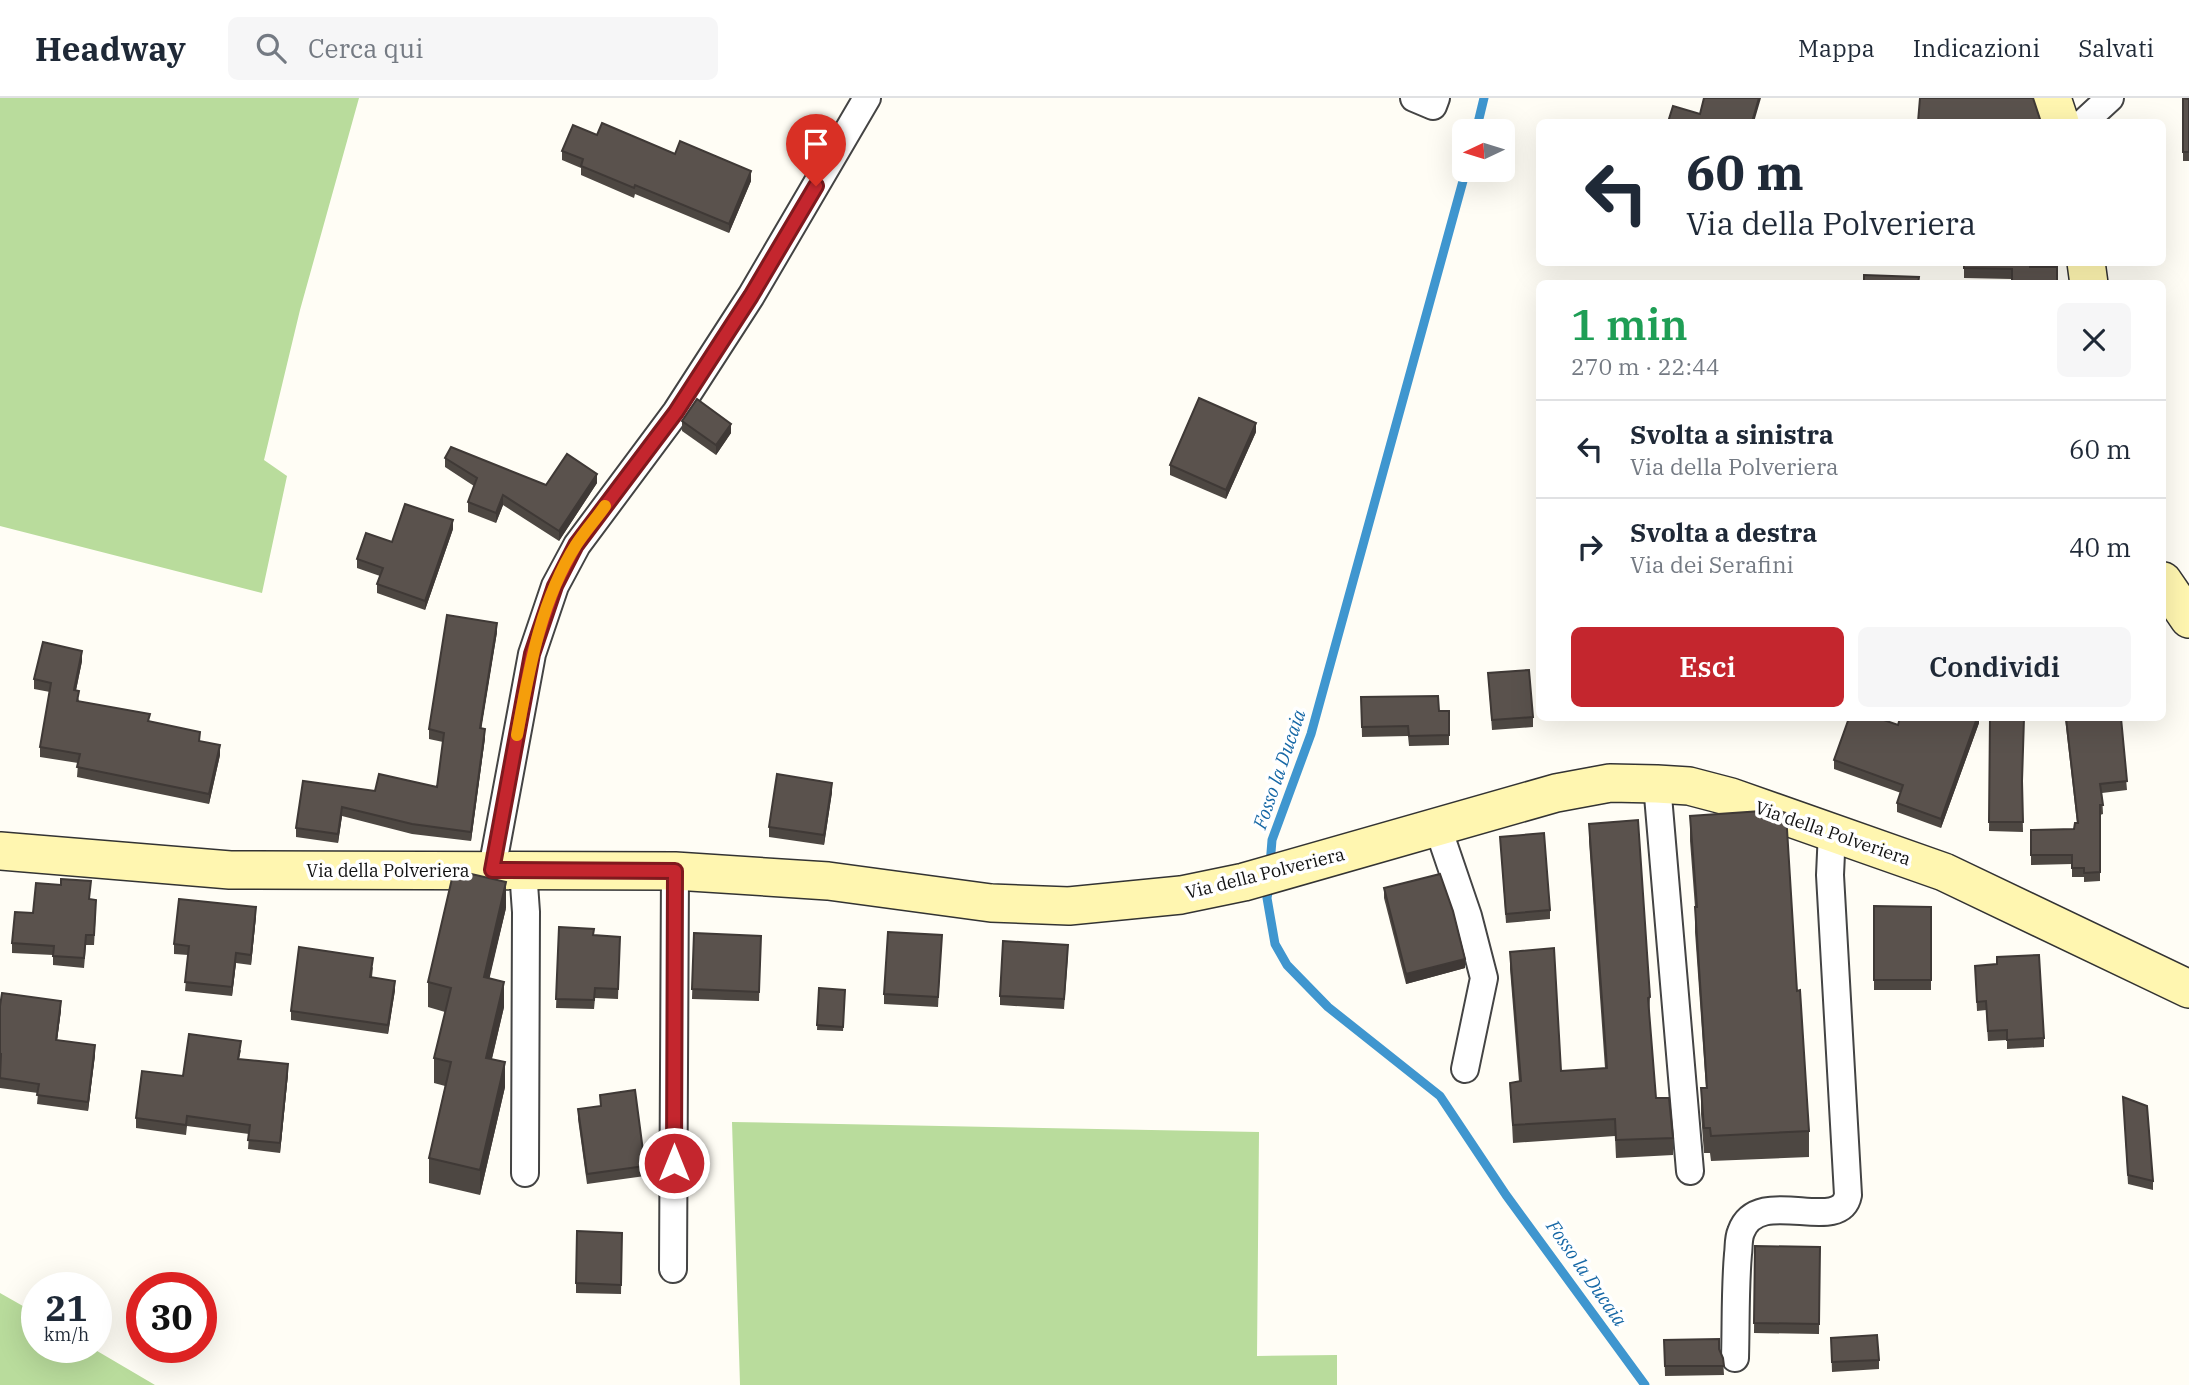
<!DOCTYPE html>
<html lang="it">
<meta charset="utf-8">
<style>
body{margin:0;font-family:"IBM Plex Serif",serif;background:#f6f6f7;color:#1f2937;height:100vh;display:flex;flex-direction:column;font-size:26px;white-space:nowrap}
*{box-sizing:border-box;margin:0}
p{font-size:23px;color:#747a83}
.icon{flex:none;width:38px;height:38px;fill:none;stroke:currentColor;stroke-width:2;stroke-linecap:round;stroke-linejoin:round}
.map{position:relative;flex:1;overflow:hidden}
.sheet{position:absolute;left:1536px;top:182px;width:630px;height:441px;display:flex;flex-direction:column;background:#fff;border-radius:10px;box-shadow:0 7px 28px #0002}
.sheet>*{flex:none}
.guide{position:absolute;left:1536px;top:21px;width:630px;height:147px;border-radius:10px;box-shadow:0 7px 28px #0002;background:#fff;color:#1f2937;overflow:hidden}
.needle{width:46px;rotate:266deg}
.tools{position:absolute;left:1452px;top:21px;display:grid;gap:14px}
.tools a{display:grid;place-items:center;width:63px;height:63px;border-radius:10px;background:#fff;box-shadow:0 7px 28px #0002;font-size:35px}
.speed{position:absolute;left:21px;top:1174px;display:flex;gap:14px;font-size:35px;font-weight:700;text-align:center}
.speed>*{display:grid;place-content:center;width:91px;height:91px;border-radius:50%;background:#fff;box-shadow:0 7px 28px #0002;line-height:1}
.speed small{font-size:18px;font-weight:400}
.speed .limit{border:10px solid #d22;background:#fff;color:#111}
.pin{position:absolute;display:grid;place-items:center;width:60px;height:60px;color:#fff;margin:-72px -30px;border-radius:50% 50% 50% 0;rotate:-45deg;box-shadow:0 0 7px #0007}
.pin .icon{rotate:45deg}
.me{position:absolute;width:77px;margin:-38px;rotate:0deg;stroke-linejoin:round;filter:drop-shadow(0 0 5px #0008)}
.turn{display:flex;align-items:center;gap:24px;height:147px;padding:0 35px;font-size:32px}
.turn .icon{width:91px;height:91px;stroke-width:2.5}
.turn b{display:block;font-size:49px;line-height:60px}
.round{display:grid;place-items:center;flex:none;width:74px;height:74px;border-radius:10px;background:#f6f6f7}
.overview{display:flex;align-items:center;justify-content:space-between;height:119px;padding:0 35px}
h1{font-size:42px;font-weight:600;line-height:52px;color:#1e9e55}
.button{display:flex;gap:14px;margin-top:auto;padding:14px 35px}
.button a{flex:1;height:80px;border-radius:10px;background:#c4262e;color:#fff;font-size:28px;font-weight:600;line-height:80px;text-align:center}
.button a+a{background:#f6f6f7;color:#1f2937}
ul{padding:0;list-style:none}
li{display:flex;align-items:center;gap:21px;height:98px;padding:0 35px;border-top:2px solid #e0e1e3}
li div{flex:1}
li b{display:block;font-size:26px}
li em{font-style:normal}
header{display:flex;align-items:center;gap:42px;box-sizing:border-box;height:98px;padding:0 35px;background:#fff;border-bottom:2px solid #e0e1e3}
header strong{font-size:33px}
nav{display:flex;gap:38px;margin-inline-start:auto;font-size:24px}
.search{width:490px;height:63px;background:#f6f6f7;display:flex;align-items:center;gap:18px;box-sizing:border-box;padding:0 24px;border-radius:10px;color:#747a83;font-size:26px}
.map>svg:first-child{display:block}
.forest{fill:#b9dc9c}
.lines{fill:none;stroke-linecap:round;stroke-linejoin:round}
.stream{stroke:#3f96cf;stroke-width:9}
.street-casing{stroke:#444;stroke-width:30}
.secondary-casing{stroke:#333;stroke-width:40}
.street{stroke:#fff;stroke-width:26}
.secondary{stroke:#fff6b0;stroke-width:37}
.wall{fill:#4d4742}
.shaded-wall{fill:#3f3936}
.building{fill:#5a524d;stroke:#3f3936;stroke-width:2}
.route-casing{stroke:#7f191e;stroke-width:18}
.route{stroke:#c4262e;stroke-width:12}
.slow{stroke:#f59e0b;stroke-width:12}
.labels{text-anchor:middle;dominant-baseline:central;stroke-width:7;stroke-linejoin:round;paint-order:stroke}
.street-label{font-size:18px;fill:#111;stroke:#fff}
.water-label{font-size:19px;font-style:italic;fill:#1768a6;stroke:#fff}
</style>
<header>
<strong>Headway</strong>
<div class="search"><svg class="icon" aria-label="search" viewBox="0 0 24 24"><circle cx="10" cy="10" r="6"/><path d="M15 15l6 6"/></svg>Cerca qui</div>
<nav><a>Mappa</a><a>Indicazioni</a><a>Salvati</a></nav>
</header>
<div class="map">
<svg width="2189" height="1287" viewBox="0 0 2189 1287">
<rect width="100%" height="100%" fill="#fffdf5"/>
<g class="forest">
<polygon points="0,0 359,0 300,212 264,362 287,378 262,495 0,428"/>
<polygon points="732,1024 1259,1034 1257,1258 1337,1257 1337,1287 740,1287"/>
<polygon points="0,1195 37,1216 37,1250 92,1250 155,1287 0,1287"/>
</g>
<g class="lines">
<g class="stream">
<polyline points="1476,33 1484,0"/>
<polyline points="1270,767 1272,742 1311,636 1466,72"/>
<polyline points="1269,788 1267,800 1275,846 1287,867 1328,909 1440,998 1506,1097 1645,1287"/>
</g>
<g class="street-casing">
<g id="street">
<polyline points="1414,0 1433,8 1436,0"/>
<polyline points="2084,24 2110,0"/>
<polyline points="1657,686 1690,1073"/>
<polyline points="1437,727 1468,818 1484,880 1465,971"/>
<polyline points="492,771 532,556 555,488 577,447 676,314 751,198 867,0"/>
<polyline points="523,772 526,814 525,1075"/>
<polyline points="673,1171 675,773"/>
<path d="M1735,1260C1736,1225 1735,1191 1738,1156C1739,1150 1738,1141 1741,1134C1758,1086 1840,1138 1848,1097L1830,777L1832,733"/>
</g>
</g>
<g class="secondary-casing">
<g id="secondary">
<polyline points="2052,0 2060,24"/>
<polyline points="2086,164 2089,186"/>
<polyline points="2163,483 2189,521"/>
<polyline points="0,753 230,772 675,773 828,783 991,805 1069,808 1181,797 1244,784 1556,695 1610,685 1657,686 1689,688 1731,699 1944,774 2189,891"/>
</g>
</g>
<use href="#street" class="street"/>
<use href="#secondary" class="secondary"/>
</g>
<g class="wall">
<polygon points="2183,0 2189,1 2189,63 2183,63"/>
<polygon points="597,37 675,56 751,83 729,135 635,96 634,100 581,77 581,70 562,62 562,53"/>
<polygon points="1964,164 2030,164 2012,181 1964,180"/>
<polygon points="682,323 731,335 716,357 682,333"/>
<polygon points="1256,334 1226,401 1170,377 1170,367"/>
<polygon points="445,360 546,387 597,385 559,443 503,407 496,425 468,414 468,404 474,388 445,369"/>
<polygon points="453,431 425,512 377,495 377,486 380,478 357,470 357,461 392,444"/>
<polygon points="497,534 481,630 485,640 471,743 412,736 342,718 338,745 296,739 296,730 375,693 437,689 443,644 429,641 429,631"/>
<polygon points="82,563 76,592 79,603 150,624 200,643 220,657 209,706 77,679 78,665 40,659 40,649 50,594 34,591 34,581"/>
<polygon points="1488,575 1533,619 1533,629 1492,632"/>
<polygon points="1361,599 1439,613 1449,613 1449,647 1409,648 1408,638 1362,639"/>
<polygon points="1979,620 1979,625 1941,730 1897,714 1897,705 1901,695 1834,671 1834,662 1898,627"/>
<polygon points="1990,620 2022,687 2023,734 1989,733"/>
<polygon points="2065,620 2121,620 2127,692 2102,695 2103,716 2100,717 2100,783 2084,784 2084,779 2072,779 2072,766 2031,767 2031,732 2074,731 2077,725"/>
<polygon points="832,694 824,747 769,739 769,729"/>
<polygon points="1690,718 1797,893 1809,1033 1809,1059 1711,1063 1710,1055 1704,1055 1701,1016 1701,990 1706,990 1695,834 1695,809 1690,743"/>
<polygon points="1589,726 1650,899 1649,917 1656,1000 1673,1040 1673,1057 1616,1060 1615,1038 1513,1045 1510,985 1519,983 1510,871 1510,854 1561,973 1605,970 1589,743"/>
<polygon points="1500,739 1550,812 1550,821 1506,825"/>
<polygon points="1384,790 1465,870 1406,886 1384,800"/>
<polygon points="90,801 96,812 94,847 86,847 84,870 53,867 53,857 12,855 12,845 33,815"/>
<polygon points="1874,808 1931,809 1931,892 1874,892"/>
<polygon points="506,810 489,880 504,909 492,961 505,989 480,1097 429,1085 429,1060 445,988 434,985 434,960 445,914 428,909 428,884"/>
<polygon points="256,818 251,867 236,865 232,898 185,893 188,857 174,856 174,846"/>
<polygon points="559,829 594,838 620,839 618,901 595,900 594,911 556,910"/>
<polygon points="694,835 761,838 759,903 692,901"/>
<polygon points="942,837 938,909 884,906 884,896"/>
<polygon points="1068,857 1064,911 1000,907 1000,898"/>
<polygon points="1975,868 2044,940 2044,949 2007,951 2007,942 1988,943 1986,912 1977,913"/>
<polygon points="373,869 372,879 395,892 388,936 291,922 291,913"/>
<polygon points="819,890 845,892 843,933 817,932"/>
<polygon points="0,908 61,912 57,942 95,957 88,1013 37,1006 38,995 0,990"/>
<polygon points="241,952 239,961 288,976 280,1055 248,1051 249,1036 187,1028 186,1037 136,1030 136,1020 183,978"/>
<polygon points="600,997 645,1068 645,1078 587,1086 578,1021 578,1011 600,1008"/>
<polygon points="2123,999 2153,1083 2153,1092 2128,1086"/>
<polygon points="622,1135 621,1196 576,1195 576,1185"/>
<polygon points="1755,1148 1820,1149 1819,1236 1754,1235"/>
<polygon points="1831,1240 1879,1262 1879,1271 1832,1274"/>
<polygon points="1664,1242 1719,1251 1723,1260 1724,1277 1665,1278"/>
</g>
<g class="shaded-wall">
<polygon points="1759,0 1761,0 1754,24 1752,24"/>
<polygon points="751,73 751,83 729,135 729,126"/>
<polygon points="1256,325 1256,334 1226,401 1226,392"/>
<polygon points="731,326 731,335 716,357 716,347"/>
<polygon points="597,376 597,385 559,443 559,433"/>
<polygon points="503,397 503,407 496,425 496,415"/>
<polygon points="453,422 453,431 425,512 425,503"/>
<polygon points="497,525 497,534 480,639 480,630"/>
<polygon points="82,553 82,563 74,602 74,592"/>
<polygon points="1977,620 1979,620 1979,625 1941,730 1941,721"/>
<polygon points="485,631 485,640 471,743 471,734"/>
<polygon points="220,647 220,657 209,706 209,696"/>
<polygon points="832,685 832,694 824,747 824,737"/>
<polygon points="342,709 342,718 338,745 338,736"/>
<polygon points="506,784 506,810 484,904 484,879"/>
<polygon points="256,809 256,818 251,867 251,857"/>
<polygon points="236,855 236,865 232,898 232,889"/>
<polygon points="1465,861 1465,870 1406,886 1406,876"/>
<polygon points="395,883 395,892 388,936 388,927"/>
<polygon points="504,884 504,909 486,985 486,960"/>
<polygon points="61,903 61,912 56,951 56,942"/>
<polygon points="95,947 95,957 88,1013 88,1004"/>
<polygon points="505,964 505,989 480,1097 480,1072"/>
<polygon points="288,966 288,976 280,1055 280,1045"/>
</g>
<g class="building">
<polygon points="1704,0 1759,0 1752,24 1668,24 1673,8 1700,16"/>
<polygon points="1920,0 2033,0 2040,21 2042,24 1918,24"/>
<polygon points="2183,0 2189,1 2189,54 2183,54"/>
<polygon points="602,25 675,56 680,43 751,73 729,126 635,87 634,90 581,68 583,61 562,53 573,27 597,37"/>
<polygon points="1964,164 2030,164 2030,169 2057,169 2057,186 2012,186 2012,171 1964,170"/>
<polygon points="1864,177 1919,179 1918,186 1864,186"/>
<polygon points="1199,300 1256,325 1226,392 1170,367"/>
<polygon points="697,301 731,326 716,347 682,323"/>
<polygon points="451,349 546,387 567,356 597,376 559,433 503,397 496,415 468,404 477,380 445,360"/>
<polygon points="405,406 453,422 425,503 377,486 383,470 357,461 366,435 392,444"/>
<polygon points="447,517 497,525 480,630 485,631 471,734 412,726 342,709 338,736 296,730 303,683 375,693 379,676 437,689 444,635 429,631"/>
<polygon points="43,544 82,553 74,592 79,593 77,603 150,616 148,623 200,634 199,643 220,647 209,696 77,669 80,656 40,649 51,585 34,581"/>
<polygon points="1529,572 1533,619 1492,622 1488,575"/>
<polygon points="1438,598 1439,613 1449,613 1449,637 1409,638 1408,628 1362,629 1361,599"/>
<polygon points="1849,620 1878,620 1898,627 1900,620 1977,620 1941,721 1897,705 1903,687 1834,662"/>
<polygon points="1990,620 2024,620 2022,683 2023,724 1989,724"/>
<polygon points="2066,620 2121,620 2127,683 2100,686 2103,707 2100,707 2100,774 2084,775 2084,770 2072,770 2072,757 2031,757 2031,732 2074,731 2075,725 2078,725"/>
<polygon points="777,676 832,685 824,737 769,729"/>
<polygon points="1776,712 1786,715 1797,893 1800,892 1809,1033 1711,1038 1710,1030 1704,1030 1701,990 1707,990 1695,809 1697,809 1690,718"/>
<polygon points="1638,722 1650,899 1648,900 1656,1000 1669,1000 1673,1040 1616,1042 1615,1021 1513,1027 1510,985 1521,983 1510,854 1554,850 1561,973 1607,970 1589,726"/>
<polygon points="1544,735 1550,812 1506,816 1500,739"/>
<polygon points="454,772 506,784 484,879 504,884 486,960 505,964 480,1072 429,1060 451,964 434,960 451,890 428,884"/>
<polygon points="1440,776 1453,813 1465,861 1406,876 1384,790"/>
<polygon points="61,781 91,783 89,801 96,802 94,837 86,837 84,860 53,858 54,848 12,845 15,814 33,815 36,785 61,787"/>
<polygon points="179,801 256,809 251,857 236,855 232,889 185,884 189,848 174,846"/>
<polygon points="1874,808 1931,809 1931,882 1874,882"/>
<polygon points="559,829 594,831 593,837 620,839 618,891 595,890 594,902 556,901"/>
<polygon points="888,834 942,837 938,899 884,896"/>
<polygon points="694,835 761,838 759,894 692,891"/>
<polygon points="1003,843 1068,847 1064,901 1000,898"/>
<polygon points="299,849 373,860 370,879 395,883 388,927 291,913"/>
<polygon points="2039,857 2044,940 2007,942 2007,932 1988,933 1986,903 1977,904 1975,868 1997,866 1997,859"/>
<polygon points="819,890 845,892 843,929 817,927"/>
<polygon points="2,895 61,903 56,942 95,947 88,1004 37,997 39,986 0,980 1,956 0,956 0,908"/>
<polygon points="189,936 241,943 238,961 288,966 280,1045 248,1042 250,1027 187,1018 186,1027 136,1020 142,973 183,978"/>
<polygon points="635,992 645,1068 587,1076 578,1011 601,1008 600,997"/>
<polygon points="2123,999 2147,1008 2153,1083 2128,1077"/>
<polygon points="577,1133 622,1135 621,1187 576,1185"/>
<polygon points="1755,1148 1820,1149 1819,1226 1754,1225"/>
<polygon points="1877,1237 1879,1262 1832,1264 1831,1240"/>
<polygon points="1719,1241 1719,1251 1723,1260 1724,1268 1665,1268 1664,1242"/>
</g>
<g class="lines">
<g class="route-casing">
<polyline id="route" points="674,1065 675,773 492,772 532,556 555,488 576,447 676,314 751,198 816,88"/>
</g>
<use href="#route" class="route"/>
<path class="slow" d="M517,637C529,572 540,504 576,447C585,433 596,421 605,408"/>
</g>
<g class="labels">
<g class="street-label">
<text transform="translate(1833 735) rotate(19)">Via della Polveriera</text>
<text x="388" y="772">Via della Polveriera</text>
<text transform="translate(1265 775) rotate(-14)">Via della Polveriera</text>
</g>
<g class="water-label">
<text transform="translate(1279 671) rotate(-71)">Fosso la Ducaia</text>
<text transform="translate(1587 1175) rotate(55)">Fosso la Ducaia</text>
</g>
</g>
</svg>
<div class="tools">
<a><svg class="needle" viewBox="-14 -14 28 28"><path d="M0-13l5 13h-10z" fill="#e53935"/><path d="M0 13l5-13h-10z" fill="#747a83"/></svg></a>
</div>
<div class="speed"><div>21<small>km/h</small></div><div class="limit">30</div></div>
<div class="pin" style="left:816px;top:88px;background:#d93025"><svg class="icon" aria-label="arrive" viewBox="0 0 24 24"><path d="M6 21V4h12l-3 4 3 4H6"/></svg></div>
<svg class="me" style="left:674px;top:1065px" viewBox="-20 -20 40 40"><circle r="17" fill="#c4262e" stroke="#fff" stroke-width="3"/><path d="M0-11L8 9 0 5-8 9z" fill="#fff"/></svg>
<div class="guide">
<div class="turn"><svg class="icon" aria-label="left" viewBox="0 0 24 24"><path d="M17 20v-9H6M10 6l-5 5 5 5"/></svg><div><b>60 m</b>Via della Polveriera</div></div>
</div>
<section class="sheet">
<div class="overview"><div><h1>1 min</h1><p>270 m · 22:44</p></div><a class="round"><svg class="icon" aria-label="close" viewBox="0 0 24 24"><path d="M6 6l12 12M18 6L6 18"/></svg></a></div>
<ul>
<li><svg class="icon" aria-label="left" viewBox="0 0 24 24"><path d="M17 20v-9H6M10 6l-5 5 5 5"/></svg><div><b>Svolta a sinistra</b><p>Via della Polveriera</p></div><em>60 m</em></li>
<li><svg class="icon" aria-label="right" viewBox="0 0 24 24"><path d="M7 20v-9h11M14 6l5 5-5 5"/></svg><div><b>Svolta a destra</b><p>Via dei Serafini</p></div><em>40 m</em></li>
</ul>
<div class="button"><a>Esci</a><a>Condividi</a></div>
</section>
</div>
